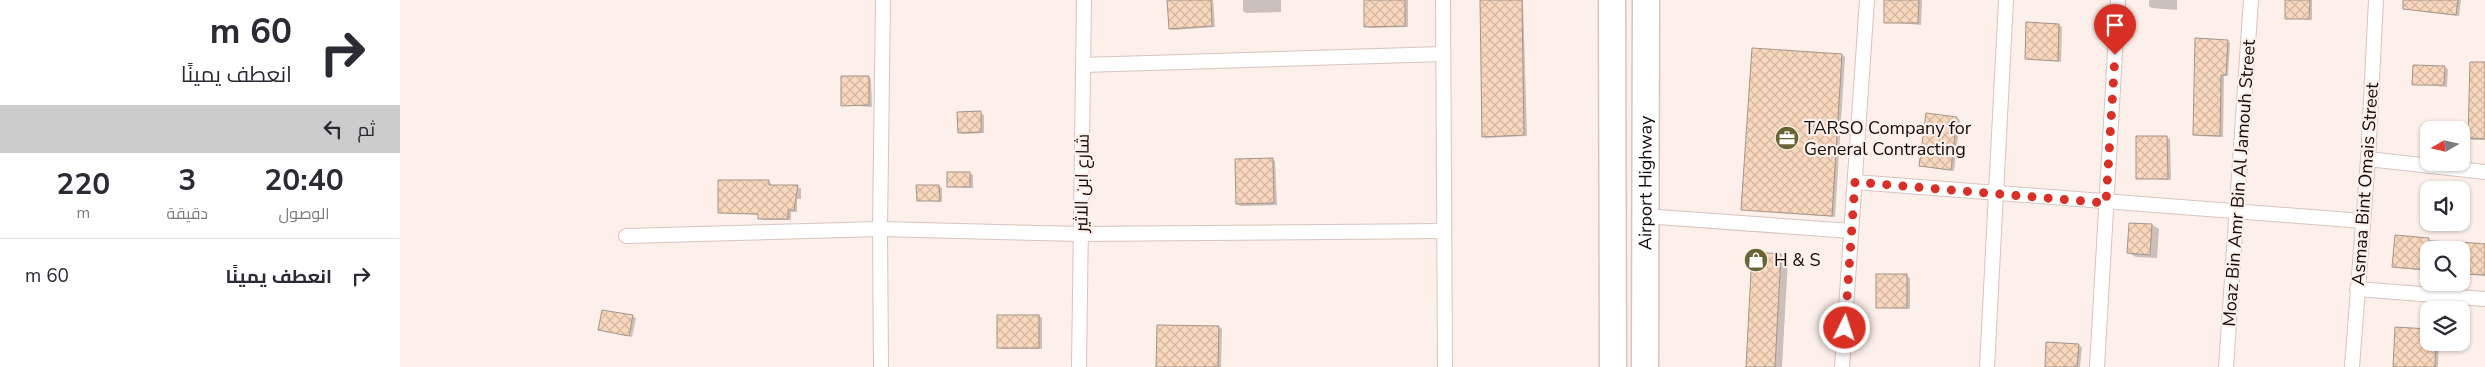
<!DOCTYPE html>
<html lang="ar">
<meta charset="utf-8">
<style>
body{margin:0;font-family:"Nunito Sans",Cairo,sans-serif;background:#f2f2f3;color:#2b2b33;direction:rtl;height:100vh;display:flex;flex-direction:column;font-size:19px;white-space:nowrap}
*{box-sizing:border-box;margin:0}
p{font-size:16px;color:#7c7c81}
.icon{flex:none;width:28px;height:28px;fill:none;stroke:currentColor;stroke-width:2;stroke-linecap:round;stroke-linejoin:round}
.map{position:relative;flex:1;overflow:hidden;direction:ltr}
.panel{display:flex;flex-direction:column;background:#fff;width:400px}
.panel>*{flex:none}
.hud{background:#fff;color:#2b2b33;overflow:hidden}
.needle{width:32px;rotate:261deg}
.tools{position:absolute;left:2020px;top:121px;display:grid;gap:10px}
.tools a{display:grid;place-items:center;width:50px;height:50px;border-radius:10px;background:#fff;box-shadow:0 1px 4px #0004;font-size:25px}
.pin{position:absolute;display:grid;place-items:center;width:42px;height:42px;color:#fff;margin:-51px -21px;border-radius:50% 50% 50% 0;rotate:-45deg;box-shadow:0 0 5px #0007}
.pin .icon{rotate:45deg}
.me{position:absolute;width:55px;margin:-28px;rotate:4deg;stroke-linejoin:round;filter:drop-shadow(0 0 4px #0008)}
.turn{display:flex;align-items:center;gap:18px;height:105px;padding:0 25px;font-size:22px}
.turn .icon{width:65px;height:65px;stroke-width:2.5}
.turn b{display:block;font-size:35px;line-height:42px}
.then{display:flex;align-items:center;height:48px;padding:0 25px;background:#0003;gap:10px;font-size:19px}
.eta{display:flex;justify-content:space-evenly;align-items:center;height:85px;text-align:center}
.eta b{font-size:30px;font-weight:700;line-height:35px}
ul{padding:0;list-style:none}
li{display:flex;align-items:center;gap:15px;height:75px;padding:0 25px;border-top:1px solid #e1e1e2}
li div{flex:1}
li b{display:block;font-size:19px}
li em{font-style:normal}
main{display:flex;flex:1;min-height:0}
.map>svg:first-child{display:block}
.shadow{fill:#0003}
.building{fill:url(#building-cross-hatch);stroke:#a3958a}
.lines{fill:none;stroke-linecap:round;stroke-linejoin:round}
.street-casing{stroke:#d6c5be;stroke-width:16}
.highway-casing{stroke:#d6c5be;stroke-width:29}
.street{stroke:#fff;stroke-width:14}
.highway{stroke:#fff;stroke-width:26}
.route{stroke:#d93025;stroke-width:9;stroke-dasharray:0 16.2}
.labels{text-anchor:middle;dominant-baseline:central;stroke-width:4.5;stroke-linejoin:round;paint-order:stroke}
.poi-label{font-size:18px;fill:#120c0a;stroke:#fdefe9;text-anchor:start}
.street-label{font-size:18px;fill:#120c0a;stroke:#fdefe9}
</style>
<main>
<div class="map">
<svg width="2085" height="367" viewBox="0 0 2085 367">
<defs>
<pattern id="building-cross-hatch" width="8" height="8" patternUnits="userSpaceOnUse" patternTransform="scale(1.25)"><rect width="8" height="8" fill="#f9d7bc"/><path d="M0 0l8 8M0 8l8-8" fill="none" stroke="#d4b7a0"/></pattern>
</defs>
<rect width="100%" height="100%" fill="#fdefe9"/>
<g class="shadow">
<polygon points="769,0 813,0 815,27 773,30 770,28"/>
<polygon points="843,0 881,0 881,12 846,13 843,11"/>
<polygon points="965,0 1008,0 1008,27 969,28 966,26"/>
<polygon points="1080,0 1123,0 1127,136 1086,138 1083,136"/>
<polygon points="1486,0 1522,0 1521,25 1485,22"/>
<polygon points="1749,0 1777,0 1777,10 1752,8 1749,6"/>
<polygon points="1886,0 1912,0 1912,20 1886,18"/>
<polygon points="2023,0 2061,0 2059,16 2025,12 2022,11"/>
<polygon points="1659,25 1662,27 1661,62 1626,59"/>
<polygon points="1827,41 1830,43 1828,76 1824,76 1823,137 1797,136 1794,134"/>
<polygon points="1442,55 1445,57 1435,217 1343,210"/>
<polygon points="2085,63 2085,140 2072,140 2069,138"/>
<polygon points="2044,67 2048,69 2047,87 2013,84"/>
<polygon points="468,77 471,79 472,107 442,105"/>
<polygon points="580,113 584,115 584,133 563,134 559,132"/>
<polygon points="1557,118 1560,120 1554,171 1521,166"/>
<polygon points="1767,137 1770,139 1771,180 1738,178"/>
<polygon points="872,159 875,161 877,205 841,206 837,204"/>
<polygon points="570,173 573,175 573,188 548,187"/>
<polygon points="369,181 372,186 401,188 401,199 397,199 397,212 391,212 391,220 363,220 359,215 319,212"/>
<polygon points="539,186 542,188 542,202 518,200"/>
<polygon points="1752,225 1759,229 1757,258 1736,257 1729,253"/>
<polygon points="1996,237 2085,245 2085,276 2061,274 2061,250 2029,250 2029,271 1997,268 1993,266"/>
<polygon points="1381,255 1388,259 1382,367 1347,367"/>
<polygon points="1507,276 1510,278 1510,309 1477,307"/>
<polygon points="639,316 642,318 642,349 601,349 598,347"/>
<polygon points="233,317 236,318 232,337 200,330"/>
<polygon points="818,327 822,329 821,367 758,367"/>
<polygon points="2029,342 2039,342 2038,367 1994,367"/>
<polygon points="1678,345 1682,347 1680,367 1646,367"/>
</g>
<g class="building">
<polygon points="767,0 811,0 812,26 769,29"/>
<polygon points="964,0 1005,0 1005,26 964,27"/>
<polygon points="1080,0 1122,0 1124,135 1082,137"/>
<polygon points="1484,0 1519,0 1518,23 1484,23"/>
<polygon points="1885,0 1910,0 1909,19 1885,19"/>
<polygon points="2003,0 2058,0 2056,15 2003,9"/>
<polygon points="1626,22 1659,24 1658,61 1625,59"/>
<polygon points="1795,38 1828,40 1826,75 1821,75 1820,136 1793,135"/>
<polygon points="1352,48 1442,54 1432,216 1341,210"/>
<polygon points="2070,62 2085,62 2085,139 2068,138"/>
<polygon points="2013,65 2045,66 2044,85 2012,85"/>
<polygon points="441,76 469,76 469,105 441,106"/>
<polygon points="581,111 581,132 558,133 557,112"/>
<polygon points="1526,113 1557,117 1551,170 1519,166"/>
<polygon points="1736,136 1767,136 1768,179 1736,179"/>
<polygon points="873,158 874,203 836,204 835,159"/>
<rect x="547" y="172" width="23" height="15"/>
<polygon points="318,180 369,180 369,185 398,185 394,210 388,210 388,219 358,219 358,214 318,213"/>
<polygon points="516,185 539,185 540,201 517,201"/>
<polygon points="1729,223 1752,224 1750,255 1727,253"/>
<polygon points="1995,235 2029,238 2029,270 1992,267"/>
<polygon points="2061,242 2085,244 2085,275 2061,274"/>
<polygon points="1352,252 1381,254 1375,367 1346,367"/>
<rect x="1476" y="274" width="31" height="34"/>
<polygon points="202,310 233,315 229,336 198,330"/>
<rect x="597" y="315" width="42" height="33"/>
<polygon points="757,325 819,326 818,367 756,367"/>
<polygon points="1995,327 2029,329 2029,342 2036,342 2035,367 1993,367"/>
<polygon points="1646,342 1679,344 1677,367 1645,367"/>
</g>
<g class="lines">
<g class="street-casing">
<g id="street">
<polyline points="1043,0 1045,367"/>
<polyline points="683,65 1043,54"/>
<polyline points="1968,159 2085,172"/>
<polyline points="1455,182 1963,221"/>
<polyline points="1244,216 1451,231"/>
<polyline points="226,236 480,229 681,234 1044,231"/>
<polyline points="1957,289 2085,299"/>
<polyline points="481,367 480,229 483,0"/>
<polyline points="679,367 684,0"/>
<polyline points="1442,367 1467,0"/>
<polyline points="1587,367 1606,0"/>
<polyline points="1697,367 1718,0"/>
<polyline points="1826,367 1851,0"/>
<polyline points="1952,367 1968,159 1976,0"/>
</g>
</g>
<g class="highway-casing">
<g id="highway">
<polyline points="1212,0 1213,367"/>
<path id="s1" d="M1245,367L1246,0"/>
</g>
</g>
<use href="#street" class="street"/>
<use href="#highway" class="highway"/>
</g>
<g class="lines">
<polyline class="route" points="1445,328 1455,182 1706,203 1715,55"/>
</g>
<defs>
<g id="office-disc" transform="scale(1.25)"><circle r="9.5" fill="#696532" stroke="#fdefe9"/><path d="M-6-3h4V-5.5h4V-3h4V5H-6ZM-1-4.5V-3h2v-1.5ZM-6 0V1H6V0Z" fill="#fff"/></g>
<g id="shop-disc" transform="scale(1.25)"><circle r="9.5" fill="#696532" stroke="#fdefe9"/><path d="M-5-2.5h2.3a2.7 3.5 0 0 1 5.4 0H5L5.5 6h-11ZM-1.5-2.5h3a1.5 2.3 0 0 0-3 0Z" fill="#fff"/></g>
</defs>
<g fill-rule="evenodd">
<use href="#office-disc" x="1387" y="138"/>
<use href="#shop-disc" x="1356" y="260"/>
</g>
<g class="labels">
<g class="poi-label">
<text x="1404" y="128">TARSO Company for<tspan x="1404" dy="21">General Contracting</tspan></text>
<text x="1374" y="260">H &amp; S</text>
</g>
<g class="street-label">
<text transform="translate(682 183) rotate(-89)">شارع ابن الاثير</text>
<text stroke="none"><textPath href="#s1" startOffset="184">Airport Highway</textPath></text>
<text transform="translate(1839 183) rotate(-86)">Moaz Bin Amr Bin Al Jamouh Street</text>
<text transform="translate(1965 184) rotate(-86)">Asmaa Bint Omais Street</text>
</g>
</g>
</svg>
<div class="tools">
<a><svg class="needle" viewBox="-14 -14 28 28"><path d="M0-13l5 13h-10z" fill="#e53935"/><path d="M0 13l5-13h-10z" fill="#7c7c81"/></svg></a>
<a><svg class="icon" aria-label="sound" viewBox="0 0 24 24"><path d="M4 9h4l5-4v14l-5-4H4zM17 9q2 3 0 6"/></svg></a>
<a><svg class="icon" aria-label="search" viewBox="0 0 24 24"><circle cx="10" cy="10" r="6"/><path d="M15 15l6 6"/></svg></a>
<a><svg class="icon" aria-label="layers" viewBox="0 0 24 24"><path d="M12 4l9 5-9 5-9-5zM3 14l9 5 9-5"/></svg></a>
</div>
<div class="pin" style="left:1715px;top:55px;background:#d93025"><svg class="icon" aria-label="arrive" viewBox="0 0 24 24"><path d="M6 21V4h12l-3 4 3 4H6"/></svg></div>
<svg class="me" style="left:1445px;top:328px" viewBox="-20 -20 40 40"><circle r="17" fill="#d93025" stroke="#fff" stroke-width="3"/><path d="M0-11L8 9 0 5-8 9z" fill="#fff"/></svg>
</div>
<section class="panel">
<div class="hud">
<div class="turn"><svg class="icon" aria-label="right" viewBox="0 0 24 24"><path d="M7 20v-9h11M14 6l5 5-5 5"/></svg><div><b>60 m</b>انعطف يمينًا</div></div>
<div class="then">ثم<svg class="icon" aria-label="left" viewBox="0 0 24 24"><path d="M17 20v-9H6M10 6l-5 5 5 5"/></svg></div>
</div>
<div class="eta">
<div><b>20:40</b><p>الوصول</p></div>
<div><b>3</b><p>دقيقة</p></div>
<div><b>220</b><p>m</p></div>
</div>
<ul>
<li><svg class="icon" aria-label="right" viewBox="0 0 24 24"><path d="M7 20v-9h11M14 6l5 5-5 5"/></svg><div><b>انعطف يمينًا</b></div><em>60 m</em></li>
</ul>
</section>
</main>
